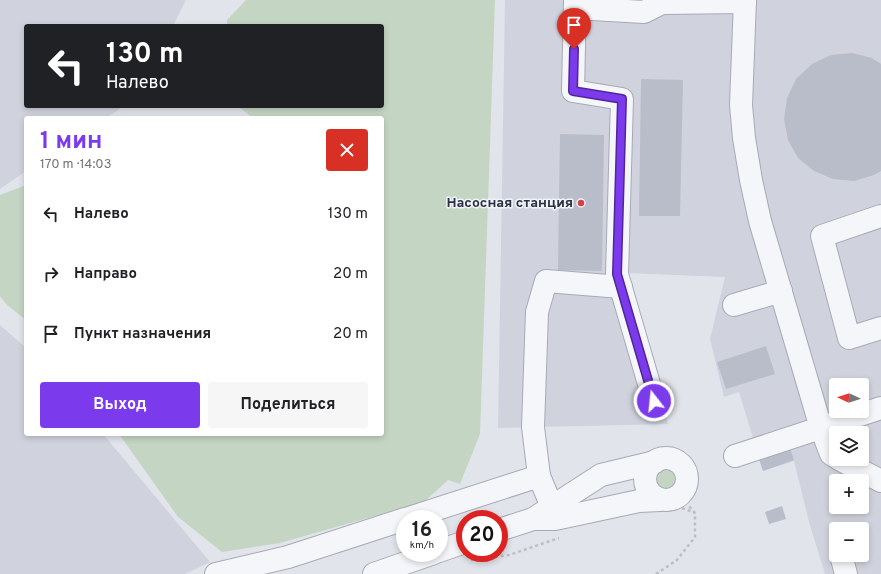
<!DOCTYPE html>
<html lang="ru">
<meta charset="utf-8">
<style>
body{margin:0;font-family:Overpass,sans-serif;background:#f6f6f6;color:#202124;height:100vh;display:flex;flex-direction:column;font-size:15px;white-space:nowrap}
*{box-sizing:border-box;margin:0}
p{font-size:13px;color:#757577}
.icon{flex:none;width:22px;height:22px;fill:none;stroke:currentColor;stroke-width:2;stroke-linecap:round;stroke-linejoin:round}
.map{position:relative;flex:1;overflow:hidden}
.details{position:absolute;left:24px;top:116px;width:360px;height:320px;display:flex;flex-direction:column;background:#fff;border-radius:4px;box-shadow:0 2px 6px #0003}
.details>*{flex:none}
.banner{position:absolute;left:24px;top:24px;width:360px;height:84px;border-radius:4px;box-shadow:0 2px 6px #0003;background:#202124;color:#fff;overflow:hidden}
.needle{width:26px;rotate:274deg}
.buttons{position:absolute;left:829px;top:378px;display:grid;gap:8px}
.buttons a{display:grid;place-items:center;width:40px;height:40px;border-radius:4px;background:#fff;box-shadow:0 2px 6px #0003;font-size:20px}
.speed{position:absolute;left:396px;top:510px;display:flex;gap:8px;font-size:20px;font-weight:700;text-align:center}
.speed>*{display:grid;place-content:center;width:52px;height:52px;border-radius:50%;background:#fff;box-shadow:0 2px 6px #0003;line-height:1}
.speed small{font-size:10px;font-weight:400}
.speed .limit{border:6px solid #d22;background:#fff;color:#111}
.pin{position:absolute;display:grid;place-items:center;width:34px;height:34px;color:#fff;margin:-41px -17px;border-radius:50% 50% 50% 0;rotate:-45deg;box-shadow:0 0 4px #0007}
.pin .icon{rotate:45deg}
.me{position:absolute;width:44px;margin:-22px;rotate:344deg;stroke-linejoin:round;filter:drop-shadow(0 0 3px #0008)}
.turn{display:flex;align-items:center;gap:14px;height:84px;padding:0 16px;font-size:18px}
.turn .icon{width:52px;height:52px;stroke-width:2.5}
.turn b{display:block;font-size:28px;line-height:34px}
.round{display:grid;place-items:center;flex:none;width:42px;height:42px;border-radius:4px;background:#f6f6f6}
.overview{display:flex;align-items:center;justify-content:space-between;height:68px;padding:0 16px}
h1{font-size:24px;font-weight:700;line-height:30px;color:#7c3aed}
.primary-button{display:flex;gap:8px;margin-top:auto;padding:8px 16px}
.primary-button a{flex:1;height:46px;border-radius:4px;background:#7c3aed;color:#fff;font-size:16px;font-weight:700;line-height:46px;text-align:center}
.primary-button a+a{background:#f6f6f6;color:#202124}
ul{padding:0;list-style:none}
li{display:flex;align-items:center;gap:12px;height:60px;padding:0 16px}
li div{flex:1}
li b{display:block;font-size:15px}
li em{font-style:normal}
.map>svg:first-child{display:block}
.built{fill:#d0d3dd;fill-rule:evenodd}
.green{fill:#c5d5c3}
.building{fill:#b9bdc9}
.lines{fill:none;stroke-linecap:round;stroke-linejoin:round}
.minor-casing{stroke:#a7aab6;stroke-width:24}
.path{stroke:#bcbfc6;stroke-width:2.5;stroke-dasharray:3 3;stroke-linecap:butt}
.minor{stroke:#f5f6f9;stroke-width:22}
.route-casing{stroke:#51269a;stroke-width:10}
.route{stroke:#7c3aed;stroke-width:7}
.poi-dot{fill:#d54246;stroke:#f2f4f8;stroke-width:1.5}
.labels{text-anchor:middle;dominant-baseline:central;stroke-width:3;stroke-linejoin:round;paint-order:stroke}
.poi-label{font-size:14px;font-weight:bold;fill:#293044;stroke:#f2f4f8;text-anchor:end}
</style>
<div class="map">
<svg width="881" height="574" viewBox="0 0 881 574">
<rect width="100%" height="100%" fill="#e2e4eb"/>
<g class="built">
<polygon points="0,0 186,0 173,26 26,26 26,106 124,106 106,118 26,118 26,171 0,189"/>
<path d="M505,0H881V574H825L809,522L794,461L763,471L739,392L724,397L710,339L725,277L627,273L668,424L498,428ZM836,385H862V411H836ZM836,433H862V459H836ZM836,481H862V507H836ZM836,529H862V555H836Z"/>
<polygon points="0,325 26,348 26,434 103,434 210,562 185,574 0,574"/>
</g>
<g class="green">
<polygon points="246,0 495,0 480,434 460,484 448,480 424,502 280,543 222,552 178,517 119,434 382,434 382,118 253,118 238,106 382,106 382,26 227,26 227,20"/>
<polygon points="26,185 26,320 7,305 0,296 0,195"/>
<circle cx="666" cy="479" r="15"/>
</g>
<g class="building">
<polygon points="852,53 872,58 881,64 881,171 874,175 854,181 833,179 814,171 798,158 788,140 784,119 787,98 796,79 812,64 831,55"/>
<polygon points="641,79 683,80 680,216 639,216"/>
<polygon points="560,134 604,135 602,271 558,270"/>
<polygon points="766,346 775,374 726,389 717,362"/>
<polygon points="786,436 794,460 763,471 755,447"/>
<polygon points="782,506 786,519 769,524 765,512"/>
</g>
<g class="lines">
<g class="minor-casing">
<g id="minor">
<polyline points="575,0 573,91 622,99 617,274 654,401"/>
<polyline points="745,0 741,105 744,138 751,180 760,221 821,428 831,454 836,457"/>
<polyline points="575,8 644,12 662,3 745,2"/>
<polyline points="881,216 822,236 849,338 881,328"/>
<polyline points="734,305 781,291"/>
<polyline points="735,456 881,408"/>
<circle cx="666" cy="479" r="21"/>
<polyline points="839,459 881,481"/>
<polyline points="539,476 533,427 537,312 546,281 621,287"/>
<polyline points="406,519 539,476 552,507"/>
<polyline points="534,519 555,519 639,501 660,500"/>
<polyline points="499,530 533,519 601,475 655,462"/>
<polyline points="439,551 465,542"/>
<polyline points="841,555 846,574"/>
<polyline points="216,574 288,557 405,519"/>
<polyline points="374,574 434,553"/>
</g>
</g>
<g class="path">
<polyline points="676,508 682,508 695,513"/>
<polyline points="471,560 509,555 559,538"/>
<polyline points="656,574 677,560 695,537 695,513 679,495"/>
</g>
<use href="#minor" class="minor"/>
</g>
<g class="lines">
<g class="route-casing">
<polyline id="route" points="574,49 573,91 622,99 617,274 654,401"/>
</g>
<use href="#route" class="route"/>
</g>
<circle class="poi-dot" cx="581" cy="203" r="4"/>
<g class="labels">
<g class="poi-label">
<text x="573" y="203">Насосная станция</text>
</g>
</g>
</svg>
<div class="buttons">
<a><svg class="needle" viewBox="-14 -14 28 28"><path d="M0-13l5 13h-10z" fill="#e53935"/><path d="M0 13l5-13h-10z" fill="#757577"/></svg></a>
<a><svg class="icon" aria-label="layers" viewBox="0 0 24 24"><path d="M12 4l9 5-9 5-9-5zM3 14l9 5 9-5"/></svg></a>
<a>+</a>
<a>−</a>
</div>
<div class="speed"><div>16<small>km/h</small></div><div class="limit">20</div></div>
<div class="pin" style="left:574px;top:49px;background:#d93025"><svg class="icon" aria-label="arrive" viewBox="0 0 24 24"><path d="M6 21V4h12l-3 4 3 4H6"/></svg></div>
<svg class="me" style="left:654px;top:401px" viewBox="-20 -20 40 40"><circle r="17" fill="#7c3aed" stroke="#fff" stroke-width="3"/><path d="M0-11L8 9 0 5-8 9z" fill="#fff"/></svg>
<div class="banner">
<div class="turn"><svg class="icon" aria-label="left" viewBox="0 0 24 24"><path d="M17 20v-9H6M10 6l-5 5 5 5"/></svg><div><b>130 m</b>Налево</div></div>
</div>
<section class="details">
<div class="overview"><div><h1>1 мин</h1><p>170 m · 14:03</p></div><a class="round" style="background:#d93025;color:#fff"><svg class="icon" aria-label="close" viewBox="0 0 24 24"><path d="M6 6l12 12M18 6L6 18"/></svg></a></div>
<ul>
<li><svg class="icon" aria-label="left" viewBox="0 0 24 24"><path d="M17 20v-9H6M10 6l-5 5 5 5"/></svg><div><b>Налево</b></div><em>130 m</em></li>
<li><svg class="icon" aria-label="right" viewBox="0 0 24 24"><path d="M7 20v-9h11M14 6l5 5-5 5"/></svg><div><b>Направо</b></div><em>20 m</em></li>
<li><svg class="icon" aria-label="arrive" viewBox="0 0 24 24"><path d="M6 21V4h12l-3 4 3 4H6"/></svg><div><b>Пункт назначения</b></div><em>20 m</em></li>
</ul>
<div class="primary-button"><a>Выход</a><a>Поделиться</a></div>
</section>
</div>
